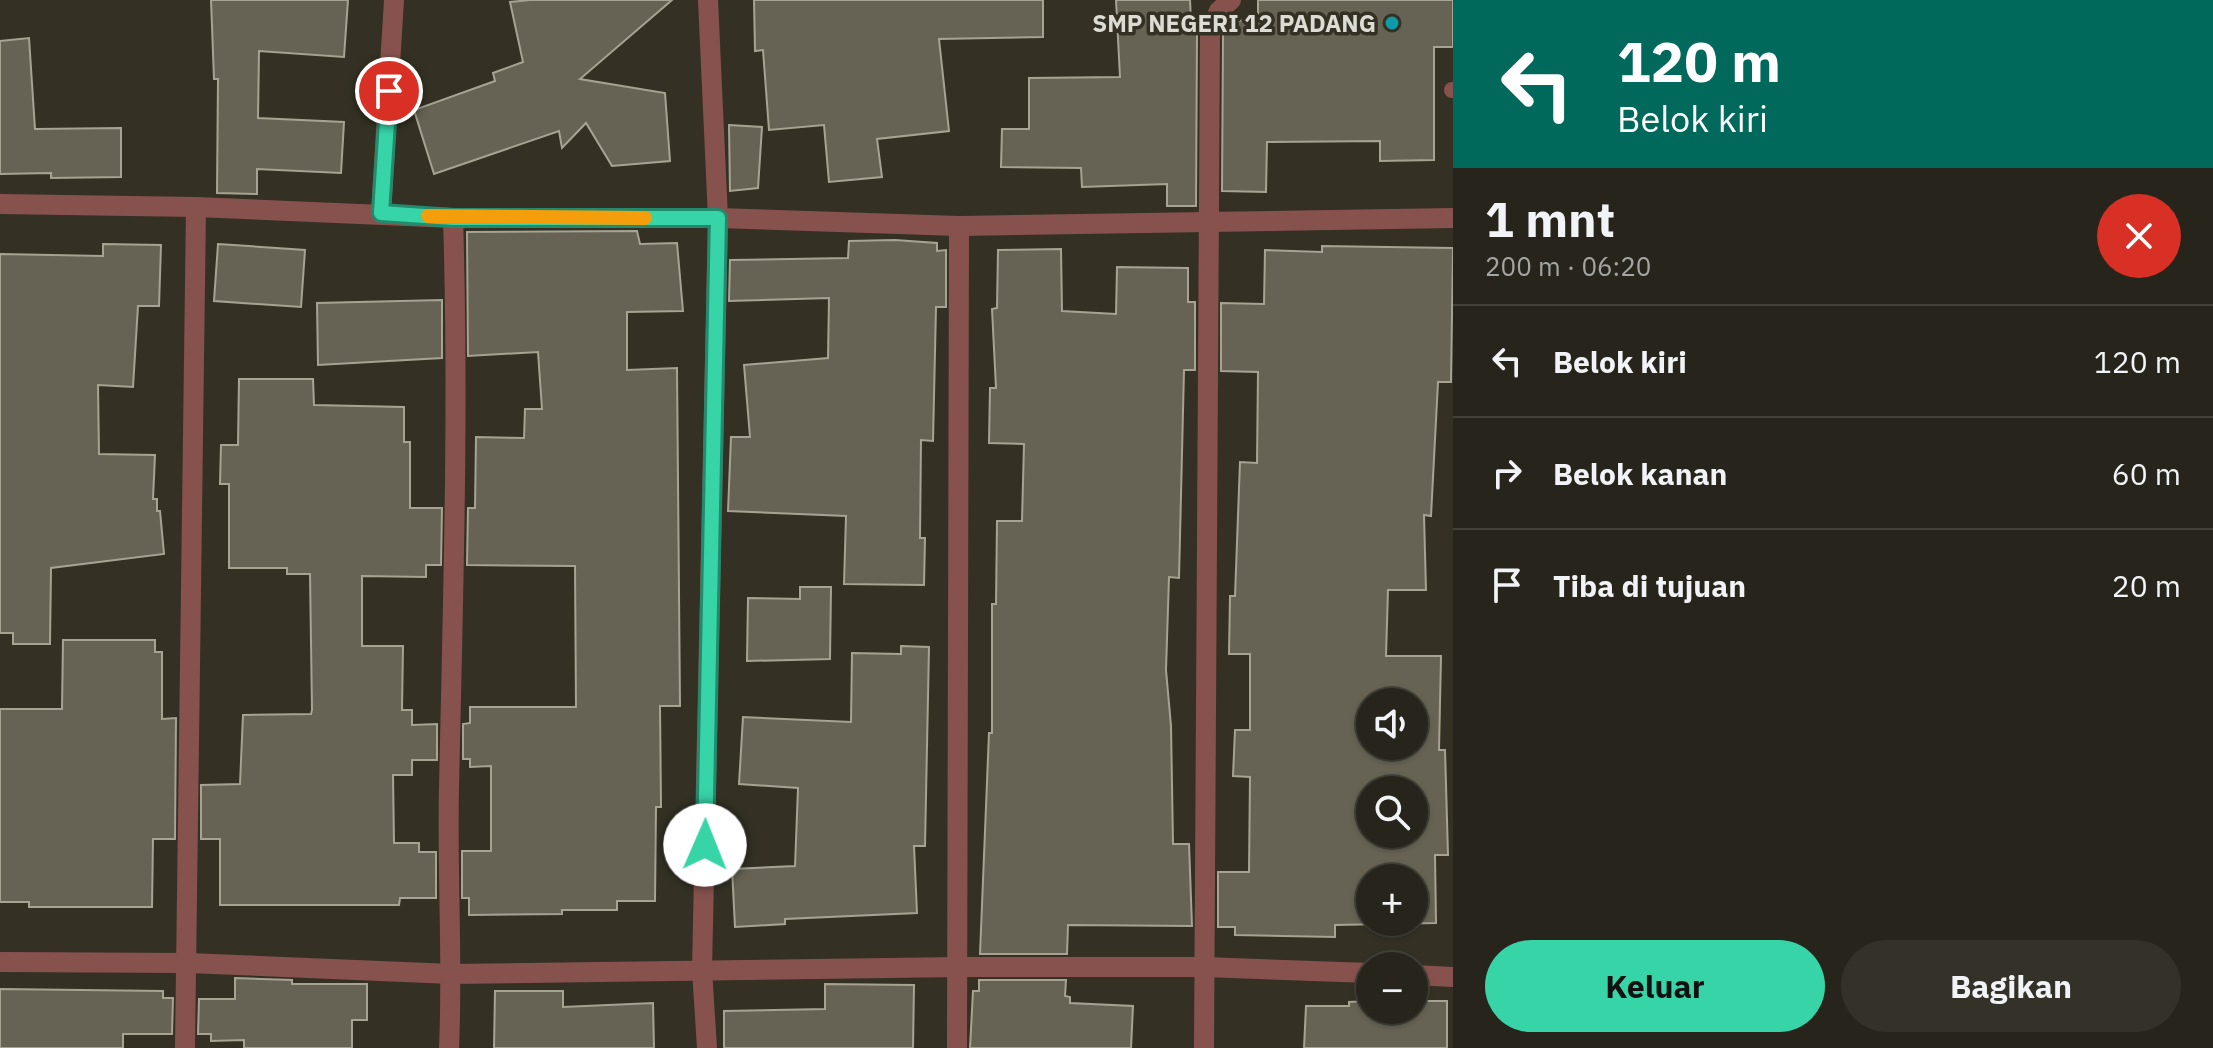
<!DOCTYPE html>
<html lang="id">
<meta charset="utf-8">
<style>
body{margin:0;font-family:"IBM Plex Sans",sans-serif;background:#333128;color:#f1f3f6;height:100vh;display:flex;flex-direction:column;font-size:30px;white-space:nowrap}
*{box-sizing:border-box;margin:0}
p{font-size:26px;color:#a4a5a3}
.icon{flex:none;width:44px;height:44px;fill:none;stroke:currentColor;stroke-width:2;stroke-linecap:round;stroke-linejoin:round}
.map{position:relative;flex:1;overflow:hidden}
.details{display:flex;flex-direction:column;background:#27251b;width:760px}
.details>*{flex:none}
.banner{background:#00695c;color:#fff;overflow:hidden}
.tools{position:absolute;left:1356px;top:688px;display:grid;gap:16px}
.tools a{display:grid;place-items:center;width:72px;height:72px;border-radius:50%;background:#27251b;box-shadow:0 2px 6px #0004,0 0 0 2px #43423a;font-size:40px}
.pin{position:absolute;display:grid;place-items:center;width:68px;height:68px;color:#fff;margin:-34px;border:4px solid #fff;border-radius:50%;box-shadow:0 2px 8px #0007}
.me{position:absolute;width:88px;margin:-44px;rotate:1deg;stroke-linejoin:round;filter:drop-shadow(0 0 6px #0008)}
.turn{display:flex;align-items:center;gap:28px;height:168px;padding:0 32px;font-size:36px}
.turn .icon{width:104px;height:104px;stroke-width:2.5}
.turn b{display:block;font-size:56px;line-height:68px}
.round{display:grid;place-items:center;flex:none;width:84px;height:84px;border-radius:42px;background:#333128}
.summary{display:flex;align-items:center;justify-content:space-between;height:136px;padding:0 32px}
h1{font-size:48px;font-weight:700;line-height:60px}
.action{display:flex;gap:16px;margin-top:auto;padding:16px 32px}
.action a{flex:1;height:92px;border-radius:48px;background:#36d4a7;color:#111;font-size:32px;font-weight:700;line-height:92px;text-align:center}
.action a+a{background:#333128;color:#f1f3f6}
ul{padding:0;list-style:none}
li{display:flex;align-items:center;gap:24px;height:112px;padding:0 32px;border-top:2px solid #43423a}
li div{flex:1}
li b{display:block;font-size:30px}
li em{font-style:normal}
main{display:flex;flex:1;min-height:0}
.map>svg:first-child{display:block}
.building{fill:#666354;stroke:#a6a393;stroke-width:2;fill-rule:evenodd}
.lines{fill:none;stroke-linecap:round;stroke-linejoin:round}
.lane{stroke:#87524d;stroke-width:16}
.street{stroke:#87524d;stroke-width:20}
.route-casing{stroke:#238a6d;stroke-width:20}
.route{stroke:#36d4a7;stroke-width:14}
.slow{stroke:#f59e0b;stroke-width:14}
.culture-dot{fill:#0f9aa8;stroke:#343124;stroke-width:3}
.labels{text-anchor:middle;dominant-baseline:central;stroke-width:7;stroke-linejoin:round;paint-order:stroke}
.poi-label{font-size:24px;font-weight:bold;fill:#dddcd4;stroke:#343124;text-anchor:end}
</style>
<main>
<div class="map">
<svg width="1453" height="1048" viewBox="0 0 1453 1048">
<rect width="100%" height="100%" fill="#343124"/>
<g class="building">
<polygon points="211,0 348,0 344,57 259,51 258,118 344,122 341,173 257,169 257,194 217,193 218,79 214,79"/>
<polygon points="530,0 672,0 580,79 665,93 670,161 612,166 586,123 562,148 559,131 434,174 414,110 495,81 493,73 523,62 510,2"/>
<polygon points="754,0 1043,0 1043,37 939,39 949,131 877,139 882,177 829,182 824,125 769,130 763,50 755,51"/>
<polygon points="1116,0 1190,0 1191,21 1201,21 1197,32 1196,206 1167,206 1167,184 1082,187 1081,168 1001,167 1002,129 1029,129 1029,78 1120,77"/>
<polygon points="1258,0 1453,0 1453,47 1434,47 1434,160 1380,161 1380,141 1267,142 1266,192 1222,191 1223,35 1229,21 1258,20"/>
<polygon points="29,38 35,129 121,128 121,177 51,178 51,173 0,174 0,41"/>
<polygon points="729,125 762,127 758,188 730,191"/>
<polygon points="637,231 640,244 677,243 683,311 627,312 627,370 677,368 680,706 660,706 661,807 656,807 655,901 617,901 617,910 562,910 562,914 469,915 469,898 462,898 462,851 491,851 491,766 470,767 470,759 463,759 463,724 470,723 470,707 576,707 575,566 467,565 468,508 475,508 476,437 524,438 525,409 542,409 538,352 468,356 467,232"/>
<polygon points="895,240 937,243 937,251 946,250 946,307 936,307 933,441 921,440 920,538 925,538 924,585 844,584 846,516 728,511 731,437 750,437 744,365 828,358 829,298 729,301 730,260 848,258 849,241"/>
<polygon points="103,244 161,245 159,306 138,306 133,387 98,385 99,454 155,455 153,499 157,499 157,511 160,511 164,554 51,568 50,644 13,644 13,633 0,633 0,254 103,256"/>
<polygon points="218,244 305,250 301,307 214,301"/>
<path d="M1322,246L1453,248L1451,382H1438L1431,516L1424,515L1426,590H1388L1386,656H1441L1439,750H1445L1448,855H1435L1436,923L1335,925V937L1235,935V927H1218V872H1249L1250,777L1233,776L1235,730H1250V654H1229L1230,596H1235L1240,462L1257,463L1258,372L1221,371V303L1264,304L1265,250L1322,252ZM1370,702H1414V746H1370ZM1370,790H1414V834H1370ZM1370,878H1414V922H1370Z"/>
<polygon points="1061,249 1062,311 1116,314 1117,267 1188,268 1188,302 1195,302 1195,370 1184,370 1179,578 1169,577 1166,670 1171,726 1173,844 1189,844 1192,926 1068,925 1067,954 980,954 989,733 992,733 992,604 996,604 997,521 1022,521 1024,444 989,443 990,388 996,388 992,309 997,308 998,250"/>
<polygon points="442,300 442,358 318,365 317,303"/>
<polygon points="239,379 313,379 314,405 404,407 404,442 410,442 410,508 442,508 441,565 426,565 426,577 362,576 362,646 403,646 402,710 412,710 412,725 437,724 437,760 412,760 412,775 393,775 394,843 419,843 419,852 436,852 436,898 400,898 399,905 220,905 220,839 201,839 201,785 240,784 243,715 311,714 312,710 310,574 287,574 287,568 229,568 229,484 220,484 221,445 238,445"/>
<polygon points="800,587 831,587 830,659 747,661 748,598 800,599"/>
<polygon points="63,640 155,640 155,652 162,652 162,719 176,718 175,839 153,839 152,907 29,907 29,902 0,902 0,709 62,709"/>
<polygon points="901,646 929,647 925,846 914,846 917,913 785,919 785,924 735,927 732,869 795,866 798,788 739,784 743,717 851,722 852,653 901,654"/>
<polygon points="235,978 292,980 292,984 367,984 367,1020 352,1020 352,1048 244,1048 244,1040 211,1041 211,1034 198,1034 199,999 235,999"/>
<polygon points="979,980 1066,980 1065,996 1070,997 1070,1003 1133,1006 1131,1048 970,1048 973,991 979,991"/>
<polygon points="825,984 914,985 913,1048 724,1048 724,1011 825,1009"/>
<polygon points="0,989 163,991 163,998 173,998 172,1034 123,1034 123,1048 0,1048"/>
<polygon points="495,991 563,991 563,1007 653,1003 654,1048 494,1048"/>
<polygon points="1370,1001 1370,1010 1414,1010 1414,1001 1447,1001 1447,1048 1304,1048 1306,1006 1349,1006 1349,1002"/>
</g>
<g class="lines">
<polyline class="lane" points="1452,90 1453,90"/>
<g class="street">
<polyline points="0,204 196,207 453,218 718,218 959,226 1453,218"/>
<polyline points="381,213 394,0"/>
<polyline points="0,962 188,963 452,974 959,967 1204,967 1370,973"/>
<polyline points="1414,975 1453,977"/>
<polyline points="185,1048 196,207"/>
<path d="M449,1048C453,961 447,874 449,788C453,598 459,408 453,218"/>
<polyline points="707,1048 702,970 718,218 708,0"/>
<polyline points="957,1048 959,226"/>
<polyline points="1204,1048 1210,32 1219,11 1231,0"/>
</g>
</g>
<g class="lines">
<g class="route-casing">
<polyline id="route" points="389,91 381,213 453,218 718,218 705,845"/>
</g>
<use href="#route" class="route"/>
<polyline class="slow" points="428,216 645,218"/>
</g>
<circle class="culture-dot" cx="1392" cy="23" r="8"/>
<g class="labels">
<g class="poi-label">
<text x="1376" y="23">SMP NEGERI 12 PADANG</text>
</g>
</g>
</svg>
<div class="tools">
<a><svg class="icon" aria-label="sound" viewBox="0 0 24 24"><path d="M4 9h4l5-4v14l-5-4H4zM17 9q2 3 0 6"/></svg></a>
<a><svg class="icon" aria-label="search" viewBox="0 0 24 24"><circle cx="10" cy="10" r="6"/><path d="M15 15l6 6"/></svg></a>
<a>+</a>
<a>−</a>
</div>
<div class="pin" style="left:389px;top:91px;background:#d93025"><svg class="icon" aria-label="arrive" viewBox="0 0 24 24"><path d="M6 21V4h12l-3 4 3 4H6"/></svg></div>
<svg class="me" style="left:705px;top:845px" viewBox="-20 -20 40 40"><circle r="19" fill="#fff"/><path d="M0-13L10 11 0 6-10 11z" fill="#36d4a7"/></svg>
</div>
<section class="details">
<div class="banner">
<div class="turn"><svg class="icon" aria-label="left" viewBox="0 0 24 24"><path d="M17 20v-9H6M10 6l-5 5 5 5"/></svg><div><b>120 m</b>Belok kiri</div></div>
</div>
<div class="summary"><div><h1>1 mnt</h1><p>200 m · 06:20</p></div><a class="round" style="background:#d93025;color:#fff"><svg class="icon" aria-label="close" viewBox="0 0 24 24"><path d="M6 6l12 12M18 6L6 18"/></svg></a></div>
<ul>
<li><svg class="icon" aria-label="left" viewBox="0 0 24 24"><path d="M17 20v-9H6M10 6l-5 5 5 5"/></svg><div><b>Belok kiri</b></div><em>120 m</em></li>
<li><svg class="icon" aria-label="right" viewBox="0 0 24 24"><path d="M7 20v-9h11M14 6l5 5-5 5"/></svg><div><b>Belok kanan</b></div><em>60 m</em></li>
<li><svg class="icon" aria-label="arrive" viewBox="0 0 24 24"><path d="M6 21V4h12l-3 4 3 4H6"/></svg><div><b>Tiba di tujuan</b></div><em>20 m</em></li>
</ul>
<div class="action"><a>Keluar</a><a>Bagikan</a></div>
</section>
</main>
